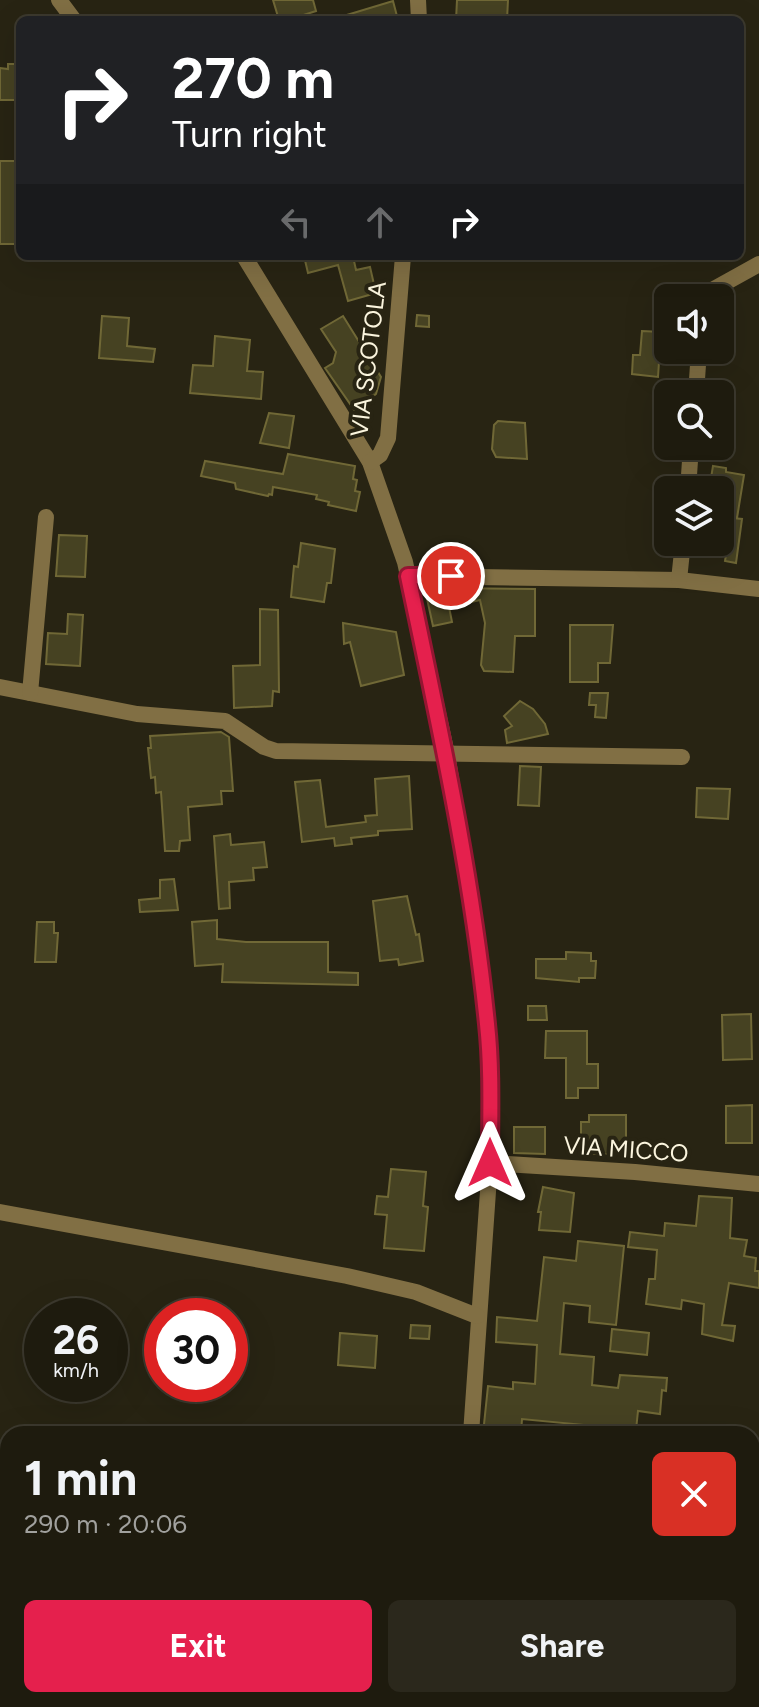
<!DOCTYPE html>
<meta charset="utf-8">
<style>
body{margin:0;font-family:Figtree,sans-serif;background:#2b281c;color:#f1f3f6;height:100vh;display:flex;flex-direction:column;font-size:30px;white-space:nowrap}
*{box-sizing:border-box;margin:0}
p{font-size:26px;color:#a1a19e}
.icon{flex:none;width:44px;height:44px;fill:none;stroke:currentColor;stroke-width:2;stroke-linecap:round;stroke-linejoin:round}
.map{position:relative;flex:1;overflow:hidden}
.panel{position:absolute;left:0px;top:1426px;width:760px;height:282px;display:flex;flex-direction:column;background:#1e1b0e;border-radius:24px 24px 0 0;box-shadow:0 8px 32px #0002,0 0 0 2px #3c392e}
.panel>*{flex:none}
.hud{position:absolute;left:16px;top:16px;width:728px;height:244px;border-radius:12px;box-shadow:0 8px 32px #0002,0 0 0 2px #3c392e;background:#202124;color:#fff;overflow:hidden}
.fabs{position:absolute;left:654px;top:284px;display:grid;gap:16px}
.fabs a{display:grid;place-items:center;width:80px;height:80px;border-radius:12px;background:#1e1b0e;box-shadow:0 8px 32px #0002,0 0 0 2px #3c392e;font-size:40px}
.speed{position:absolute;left:24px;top:1298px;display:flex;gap:16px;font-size:40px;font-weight:700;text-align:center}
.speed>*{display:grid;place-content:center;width:104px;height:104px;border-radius:50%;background:#1e1b0e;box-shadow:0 8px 32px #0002,0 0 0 2px #3c392e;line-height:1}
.speed small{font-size:20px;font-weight:400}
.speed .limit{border:12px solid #d22;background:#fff;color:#111}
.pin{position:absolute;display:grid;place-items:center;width:68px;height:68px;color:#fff;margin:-34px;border:4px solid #fff;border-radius:50%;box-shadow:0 2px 8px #0007}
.me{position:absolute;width:88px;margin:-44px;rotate:0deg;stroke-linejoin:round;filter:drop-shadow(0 0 6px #0008)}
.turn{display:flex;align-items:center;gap:28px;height:168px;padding:0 24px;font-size:36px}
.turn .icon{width:104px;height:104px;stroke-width:2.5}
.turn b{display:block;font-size:56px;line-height:68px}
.lanes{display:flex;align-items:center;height:76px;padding:0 24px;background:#0003;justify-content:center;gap:40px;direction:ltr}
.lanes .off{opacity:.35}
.round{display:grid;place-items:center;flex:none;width:84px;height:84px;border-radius:12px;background:#2b281c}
.summary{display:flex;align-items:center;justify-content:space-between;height:136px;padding:0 24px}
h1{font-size:48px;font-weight:700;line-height:60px}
.cta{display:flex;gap:16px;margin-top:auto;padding:16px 24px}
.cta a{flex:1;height:92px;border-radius:12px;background:#e5204d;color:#fff;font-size:32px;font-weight:700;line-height:92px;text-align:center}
.cta a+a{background:#2b281c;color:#f1f3f6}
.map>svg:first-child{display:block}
.building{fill:#464222;stroke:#706836;stroke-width:2}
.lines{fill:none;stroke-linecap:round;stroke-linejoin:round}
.street{stroke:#816f44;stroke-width:16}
.route-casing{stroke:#951532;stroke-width:20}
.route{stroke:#e5204d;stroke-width:14}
.labels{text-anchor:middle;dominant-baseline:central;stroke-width:8;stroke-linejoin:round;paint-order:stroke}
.street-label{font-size:24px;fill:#fbf5de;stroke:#282413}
</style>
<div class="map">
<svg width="759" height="1707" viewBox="0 0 759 1707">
<rect width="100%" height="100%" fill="#282413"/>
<g class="building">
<polygon points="273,0 313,0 316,11 288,20 279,20"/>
<polygon points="457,0 508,0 507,20 456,20"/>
<polygon points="393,1 398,20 340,20 340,17"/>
<polygon points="8,64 20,64 19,100 0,100 0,68 8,69"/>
<rect x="0" y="161" width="20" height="83"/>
<polygon points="304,256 358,256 359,260 354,261 356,270 370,267 376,293 348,301 338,265 308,273"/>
<polygon points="417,315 429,316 429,327 416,326"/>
<polygon points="102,316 129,318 127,346 155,349 153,362 99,358"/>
<polygon points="343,316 381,377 376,394 355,411 325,368 333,363 336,352 321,329"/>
<polygon points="642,331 661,332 658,377 632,374 633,355 640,355"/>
<polygon points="215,336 250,340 247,371 263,372 261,399 190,393 193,365 213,366"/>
<polygon points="269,413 294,416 289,448 260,443"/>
<polygon points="498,421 525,423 527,459 496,457 492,449 494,425"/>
<polygon points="288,454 355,466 353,479 357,480 355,491 360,492 356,511 328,505 329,502 316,499 317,495 273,487 272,495 269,494 268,496 236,489 235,483 201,476 205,461 283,474"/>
<polygon points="713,466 726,468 726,472 744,475 737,518 720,515 720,490 709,490"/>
<polygon points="732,518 742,519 736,563 725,561"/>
<polygon points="59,535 87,536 85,577 56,576"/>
<polygon points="301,543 335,549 331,583 327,583 324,602 291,597 294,566 298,567"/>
<polygon points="443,588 535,589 535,636 515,636 513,672 484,671 481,665 485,623 480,600 449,607 452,622 433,626 426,594 428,591"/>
<polygon points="260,609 278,610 279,692 273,691 272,706 234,708 233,666 260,665"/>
<polygon points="68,614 83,615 80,666 46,664 48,633 67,634"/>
<polygon points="343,623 396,632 404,675 361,686 350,642 344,644"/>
<polygon points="570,625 613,625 610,663 598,663 598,682 570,682"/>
<polygon points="590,693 608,693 606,718 595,717 596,705 589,705"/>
<polygon points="520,701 533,709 545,724 548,734 507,743 505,730 512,726 504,716"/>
<polygon points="221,732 229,737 233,791 221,791 222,804 188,807 190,840 180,841 179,851 165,851 161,792 156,793 155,777 151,778 148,748 151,748 150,736"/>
<polygon points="520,766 541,767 539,806 518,805"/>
<polygon points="409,776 412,829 378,831 378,835 351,838 352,844 335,846 334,838 302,842 295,782 320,780 326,827 366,822 365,816 377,815 375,779"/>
<polygon points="697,788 730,789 728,819 696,817"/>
<polygon points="230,834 231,845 264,842 267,867 253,868 254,880 229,882 230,908 219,909 214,836"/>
<polygon points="174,879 178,910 140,912 139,900 160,898 160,880"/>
<polygon points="407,896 416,935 419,934 423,961 399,965 398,959 380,961 373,901"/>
<polygon points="217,920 217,939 246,942 328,942 328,972 358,973 358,985 222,982 223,964 195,966 192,922"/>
<polygon points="37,922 54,922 54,933 58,933 56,962 35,962"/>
<polygon points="566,952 591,953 591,961 596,961 595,978 579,978 579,982 536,978 536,959 566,959"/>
<polygon points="528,1006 546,1006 547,1020 528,1020"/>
<polygon points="751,1014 752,1059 723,1060 722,1015"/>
<polygon points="546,1031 587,1031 587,1064 598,1064 598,1088 578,1088 578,1098 566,1098 566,1058 545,1058"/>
<polygon points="752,1105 752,1143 726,1143 726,1106"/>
<polygon points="589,1115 626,1115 626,1154 589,1154 589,1146 581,1146 581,1122 589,1122"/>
<polygon points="514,1127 545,1127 545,1154 514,1153"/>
<polygon points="391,1169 426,1172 423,1206 428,1207 424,1251 384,1248 387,1215 375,1214 377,1196 388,1197"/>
<polygon points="543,1187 574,1193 570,1232 539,1230 541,1212 538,1212"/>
<polygon points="699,1196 732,1198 730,1238 747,1240 744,1256 756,1258 755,1271 759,1271 759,1288 729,1283 722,1325 735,1326 733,1341 702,1334 704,1304 682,1300 681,1309 646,1304 649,1279 655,1279 657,1250 628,1247 630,1232 664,1236 665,1223 696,1226"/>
<polygon points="578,1241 624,1246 616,1325 589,1322 590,1306 564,1303 560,1354 594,1357 592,1385 618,1388 620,1375 667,1378 666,1391 662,1390 660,1414 638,1411 636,1430 522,1419 521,1434 483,1434 488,1386 513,1389 513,1382 535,1384 537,1345 496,1342 497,1317 537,1321 544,1257 576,1261"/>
<polygon points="411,1325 430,1326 429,1339 410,1338"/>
<polygon points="612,1329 649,1333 647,1355 610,1351"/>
<polygon points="340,1333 377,1336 375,1368 338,1365"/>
</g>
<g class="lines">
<g class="street">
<polyline points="59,0 74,20"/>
<polyline points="418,0 419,20"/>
<polyline points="244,256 370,462 405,562 447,754 471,898 487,1025 490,1065 490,1163 471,1434"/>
<polyline points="706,298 714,289 759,264"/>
<polyline points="696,394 699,350"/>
<polyline points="370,462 380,455 388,438 403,256"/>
<polyline points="688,490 691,446"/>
<polyline points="408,576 679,580 759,589"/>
<polyline points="679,580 683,542"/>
<polyline points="0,687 137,714 225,721 264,747 276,751 682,757"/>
<polyline points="30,693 46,517"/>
<polyline points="490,1163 635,1172 759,1184"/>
<polyline points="0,1212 347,1276 416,1292 477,1316"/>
<polyline points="473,1700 474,1707"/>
</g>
</g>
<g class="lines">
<g class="route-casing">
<path id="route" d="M451,576H408C439,725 472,873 487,1024C492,1070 490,1117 490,1163"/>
</g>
<use href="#route" class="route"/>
</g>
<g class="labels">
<g class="street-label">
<text transform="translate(368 359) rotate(-83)">VIA SCOTOLA</text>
<text transform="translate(626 1149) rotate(4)">VIA MICCO</text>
</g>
</g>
</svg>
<div class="fabs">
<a><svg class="icon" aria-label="sound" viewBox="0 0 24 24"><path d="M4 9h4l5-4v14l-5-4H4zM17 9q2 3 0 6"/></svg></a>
<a><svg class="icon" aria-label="search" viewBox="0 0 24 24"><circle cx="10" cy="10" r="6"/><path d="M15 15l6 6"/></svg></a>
<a><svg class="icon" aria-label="layers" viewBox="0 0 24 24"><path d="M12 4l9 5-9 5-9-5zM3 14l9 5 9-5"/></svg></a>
</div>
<div class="speed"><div>26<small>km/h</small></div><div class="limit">30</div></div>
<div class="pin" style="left:451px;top:576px;background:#d93025"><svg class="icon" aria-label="arrive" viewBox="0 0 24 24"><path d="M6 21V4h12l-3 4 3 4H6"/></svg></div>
<svg class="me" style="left:490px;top:1163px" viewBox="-20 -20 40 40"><path d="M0-17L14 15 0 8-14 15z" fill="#e5204d" stroke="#fff" stroke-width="4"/></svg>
<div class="hud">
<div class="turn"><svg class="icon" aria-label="right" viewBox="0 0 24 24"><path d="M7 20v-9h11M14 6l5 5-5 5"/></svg><div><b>270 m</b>Turn right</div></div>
<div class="lanes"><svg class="icon off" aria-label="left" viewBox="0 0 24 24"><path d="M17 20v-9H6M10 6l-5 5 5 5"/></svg><svg class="icon off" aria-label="ahead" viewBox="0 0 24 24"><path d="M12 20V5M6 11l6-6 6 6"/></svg><svg class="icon" aria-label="right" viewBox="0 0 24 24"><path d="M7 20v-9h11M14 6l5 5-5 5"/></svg></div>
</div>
<section class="panel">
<div class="summary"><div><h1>1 min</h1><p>290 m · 20:06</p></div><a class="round" style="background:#d93025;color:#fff"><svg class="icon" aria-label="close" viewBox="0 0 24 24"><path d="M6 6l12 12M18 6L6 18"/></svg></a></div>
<div class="cta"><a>Exit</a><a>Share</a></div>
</section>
</div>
